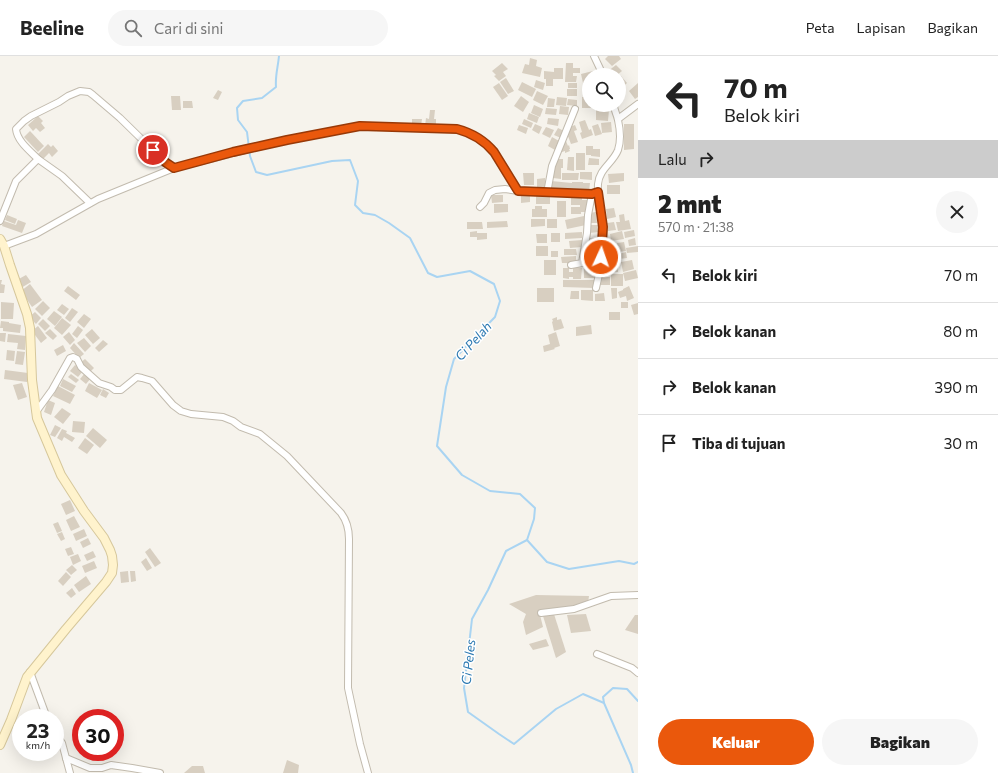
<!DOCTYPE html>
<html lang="id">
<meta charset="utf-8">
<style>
body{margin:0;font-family:Commissioner,sans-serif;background:#f6f6f6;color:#222;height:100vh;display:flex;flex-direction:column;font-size:15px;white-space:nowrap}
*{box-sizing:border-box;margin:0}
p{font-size:13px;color:#767676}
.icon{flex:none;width:22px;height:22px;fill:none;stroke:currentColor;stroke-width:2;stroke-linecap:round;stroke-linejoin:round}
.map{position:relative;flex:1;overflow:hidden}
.panel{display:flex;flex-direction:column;background:#fff;width:360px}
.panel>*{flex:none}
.guide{background:#fff;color:#222;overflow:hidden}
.fabs{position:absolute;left:582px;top:12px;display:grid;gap:8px}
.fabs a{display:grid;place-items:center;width:44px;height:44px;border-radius:50%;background:#fff;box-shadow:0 4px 16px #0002;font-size:20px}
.speed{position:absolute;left:12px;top:653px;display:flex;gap:8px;font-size:20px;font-weight:700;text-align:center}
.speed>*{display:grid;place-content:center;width:52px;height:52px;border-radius:50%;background:#fff;box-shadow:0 4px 16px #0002;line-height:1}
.speed small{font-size:10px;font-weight:400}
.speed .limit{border:6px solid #d22;background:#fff;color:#111}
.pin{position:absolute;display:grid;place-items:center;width:34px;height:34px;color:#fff;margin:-17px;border:2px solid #fff;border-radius:50%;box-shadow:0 1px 4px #0007}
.me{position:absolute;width:44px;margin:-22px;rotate:3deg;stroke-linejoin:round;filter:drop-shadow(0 0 3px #0008)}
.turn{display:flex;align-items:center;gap:14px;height:84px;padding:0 20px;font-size:18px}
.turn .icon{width:52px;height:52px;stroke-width:2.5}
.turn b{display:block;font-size:28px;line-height:34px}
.then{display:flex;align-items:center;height:38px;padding:0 20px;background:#0003;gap:8px;font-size:15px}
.round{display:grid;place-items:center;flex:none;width:42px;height:42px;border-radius:21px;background:#f6f6f6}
.summary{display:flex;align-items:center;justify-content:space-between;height:68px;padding:0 20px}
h1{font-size:24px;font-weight:800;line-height:30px}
.button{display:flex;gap:8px;margin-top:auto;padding:8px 20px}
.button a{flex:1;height:46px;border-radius:24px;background:#ea580c;color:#fff;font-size:16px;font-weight:800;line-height:46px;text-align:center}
.button a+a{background:#f6f6f6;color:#222}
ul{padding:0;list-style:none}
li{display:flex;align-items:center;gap:12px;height:56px;padding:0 20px;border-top:1px solid #e0e0e0}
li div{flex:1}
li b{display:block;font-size:15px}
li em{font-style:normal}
header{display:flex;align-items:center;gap:24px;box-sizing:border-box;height:56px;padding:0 20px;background:#fff;border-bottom:1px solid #e0e0e0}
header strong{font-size:19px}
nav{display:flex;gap:22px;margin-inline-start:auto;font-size:14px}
.search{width:280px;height:36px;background:#f6f6f6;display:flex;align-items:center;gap:10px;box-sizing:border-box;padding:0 14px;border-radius:22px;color:#767676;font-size:15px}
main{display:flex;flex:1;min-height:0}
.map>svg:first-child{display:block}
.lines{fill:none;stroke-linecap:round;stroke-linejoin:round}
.stream{stroke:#a9d4f2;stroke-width:2}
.building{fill:#d8cfc1}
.street-casing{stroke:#c2bbae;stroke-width:8}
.secondary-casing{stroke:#d6c79b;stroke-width:10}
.street{stroke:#fff;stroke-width:6}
.secondary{stroke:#fff3cd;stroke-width:8}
.route-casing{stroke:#983908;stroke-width:10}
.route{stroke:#ea580c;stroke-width:7}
.labels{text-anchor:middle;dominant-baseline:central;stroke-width:3;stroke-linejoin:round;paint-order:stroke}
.water-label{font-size:13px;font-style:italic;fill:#2e7ab2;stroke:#fff}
</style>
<header>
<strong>Beeline</strong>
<div class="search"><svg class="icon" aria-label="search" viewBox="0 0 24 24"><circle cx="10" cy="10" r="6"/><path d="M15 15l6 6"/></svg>Cari di sini</div>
<nav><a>Peta</a><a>Lapisan</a><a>Bagikan</a></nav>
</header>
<main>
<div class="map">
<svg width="638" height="717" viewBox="0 0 638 717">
<rect width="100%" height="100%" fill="#f6f3ec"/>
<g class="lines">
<g class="stream">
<path d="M279,0C278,11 275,20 276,31L262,42L243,45L237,52L238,64L247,76L250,100L256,116L267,119L332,105L350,104L358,125L355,149L363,157L375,159L389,167L410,182L428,217L437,221L470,215L494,228L500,245L495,261L454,303L446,331L437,390L462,419L490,435L520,438L535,452L534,463L527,484"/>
<polyline points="604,647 603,641 613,632 627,633 638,645"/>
<polyline points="633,717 631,709 604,647 583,638 556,653 514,688 499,678 468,656 464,632 472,563 488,534 506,495 527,484 547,506 569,513 619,505 634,508 638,506"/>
</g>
</g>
<g class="building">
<polygon points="608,0 619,0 621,3 612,10 605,3"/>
<polygon points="530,2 537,4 536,10 542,12 540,21 522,17 525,8 529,9"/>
<polygon points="502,7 508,13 503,16 506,20 499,25 494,20 496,19 492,15"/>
<polygon points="566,7 573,7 573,12 580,12 580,17 573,17 573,20 577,20 576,26 565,26"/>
<polygon points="616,9 622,15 617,19 609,19 607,16"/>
<polygon points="554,12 563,12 563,23 553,23 553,30 546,30 546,23 544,23 544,15 554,16"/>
<polygon points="593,15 594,19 589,19 589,26 583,27 581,18"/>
<polygon points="621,20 627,27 619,34 619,22"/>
<polygon points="506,22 514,35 508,38 500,26"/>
<polygon points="536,24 545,27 543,34 534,31"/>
<polygon points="522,26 536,33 532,41 518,34"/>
<polygon points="499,27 508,40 502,44 493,31"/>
<rect x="568" y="27" width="9" height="5"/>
<polygon points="638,27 638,41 635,43 629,35"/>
<rect x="567" y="33" width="10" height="7"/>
<polygon points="218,34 222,36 218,44 213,42"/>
<polygon points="537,35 548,40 543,49 533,44"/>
<polygon points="171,40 180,40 181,54 172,54"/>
<polygon points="521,40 529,46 523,56 514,50"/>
<polygon points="557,41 567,42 566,50 556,49"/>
<polygon points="582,41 589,41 589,49 595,49 595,52 582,52"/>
<polygon points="548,42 555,43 554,51 547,51"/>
<polygon points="568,43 577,44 577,50 567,49"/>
<polygon points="183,45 192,45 193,52 183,52"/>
<polygon points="534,49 543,53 540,61 531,57"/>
<polygon points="597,49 611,49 611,53 597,52"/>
<polygon points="560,50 569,51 568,59 559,58"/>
<polygon points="546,52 557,53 556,59 545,58"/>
<polygon points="596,53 609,54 608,65 596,64"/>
<polygon points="430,54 435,54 434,63 436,63 436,71 425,70 426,62 429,63"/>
<polygon points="529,57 539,61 537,67 527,63"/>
<polygon points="38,60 43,65 41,67 45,72 40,76 36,72 33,75 28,69"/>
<polygon points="548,62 559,63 558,70 547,68"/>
<polygon points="412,63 422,63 421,70 412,70"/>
<polygon points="524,63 533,67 531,72 522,68"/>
<polygon points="585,64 589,74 591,73 593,79 582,83 580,77 582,76 579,66"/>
<polygon points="611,66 612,76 602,77 601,67"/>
<polygon points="535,68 542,71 539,78 532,74"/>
<polygon points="598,68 602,78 595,80 592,70"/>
<polygon points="624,68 634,68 634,93 624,94"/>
<polygon points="519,69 528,72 526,78 517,74"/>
<polygon points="575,69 577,74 574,75 578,86 571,88 566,75 571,73 570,71"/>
<polygon points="546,71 554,74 550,82 542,78"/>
<polygon points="558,72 564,75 561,82 554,79"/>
<polygon points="30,75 44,90 38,96 24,81"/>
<polygon points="552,81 559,85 555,94 548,90"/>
<polygon points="566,85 568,90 569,89 570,93 569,93 570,95 565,97 565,95 562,96 561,92 563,91 562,87"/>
<polygon points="48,88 51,91 53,89 58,95 52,101 49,97 43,103 38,98"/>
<polygon points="586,90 593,90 593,93 600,93 600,101 591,100 591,99 586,99"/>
<rect x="576" y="97" width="9" height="17"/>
<polygon points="568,101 574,101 574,115 567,114"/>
<polygon points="589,102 599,103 599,109 588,109"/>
<polygon points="556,103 563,103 563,112 561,112 561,123 553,122 553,109 556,109"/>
<polygon points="580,116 592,116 592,124 580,123"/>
<polygon points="523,117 534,117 534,129 524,129"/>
<polygon points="562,117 579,117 578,124 562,124"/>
<polygon points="624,117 624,125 609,127 608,118"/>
<polygon points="545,122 546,132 537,132 537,123"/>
<polygon points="551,125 572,127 572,126 583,126 583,127 590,127 589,136 551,135"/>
<rect x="607" y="129" width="13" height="9"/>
<polygon points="491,139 503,139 503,146 492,147"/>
<polygon points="530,139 530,146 521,147 521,140"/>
<rect x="536" y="140" width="14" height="8"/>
<polygon points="571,141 582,141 582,144 587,144 587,156 581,156 581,158 571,158 571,151 580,151 580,149 571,149"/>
<rect x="557" y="145" width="9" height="16"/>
<polygon points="494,148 508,148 508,156 494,157"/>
<polygon points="535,150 542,150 542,153 547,153 547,161 532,161 532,153 535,153"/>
<polygon points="614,152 616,161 607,163 606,153"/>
<polygon points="596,156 597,167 589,167 589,157"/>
<polygon points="624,158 625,165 629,164 631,173 618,175 616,166 620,166 619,159"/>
<polygon points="7,159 17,163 15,168 5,164"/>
<polygon points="584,160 586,169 567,173 565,164"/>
<polygon points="531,163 545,163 545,170 531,171"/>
<rect x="547" y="163" width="10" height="9"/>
<polygon points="18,164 26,167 22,177 2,170 4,165 16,169"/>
<polygon points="507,165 508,171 487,172 487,166"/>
<polygon points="467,166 482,166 483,173 467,173"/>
<polygon points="614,166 616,174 608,175 607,167"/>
<polygon points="589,169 599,169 599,176 589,177"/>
<polygon points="634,174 635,180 625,182 624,176"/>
<polygon points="477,175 477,177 487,177 487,183 477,184 477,181 470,181 470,176"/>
<polygon points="622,175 624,183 611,185 610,178"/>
<polygon points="582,176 582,182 565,183 565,177"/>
<rect x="551" y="177" width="9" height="9"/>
<polygon points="536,178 547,178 547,187 537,187"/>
<polygon points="589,182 597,182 597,195 588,195"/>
<polygon points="635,182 636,189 629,190 628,184"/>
<polygon points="582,184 582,191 570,192 569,185"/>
<polygon points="624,186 626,195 618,196 617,187"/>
<polygon points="614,189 615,196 605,198 604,191"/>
<rect x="536" y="190" width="12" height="10"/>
<polygon points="638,190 638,196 627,197 626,192"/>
<polygon points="564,193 576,193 577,199 564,199"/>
<rect x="551" y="195" width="7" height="6"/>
<polygon points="626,196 627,202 611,204 610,200"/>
<polygon points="592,197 599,197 598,211 591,211"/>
<polygon points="576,200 576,207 562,207 561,201"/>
<rect x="584" y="203" width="6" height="9"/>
<rect x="544" y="204" width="12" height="15"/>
<polygon points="632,204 634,213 623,216 621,206"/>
<polygon points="603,205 610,206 609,219 602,219"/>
<rect x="611" y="206" width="7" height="10"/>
<polygon points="573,211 582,212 581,223 573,223 573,221 569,221 569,223 563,222 563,212 569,212 569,216 573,216"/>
<polygon points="584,213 596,214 595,222 584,222"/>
<polygon points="636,214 638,222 625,225 623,217"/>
<rect x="611" y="218" width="12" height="12"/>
<polygon points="26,219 31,226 21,232 17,224"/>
<rect x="600" y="221" width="10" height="8"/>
<polygon points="0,224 2,224 1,228 5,229 4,237 0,237"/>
<polygon points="563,224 594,224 594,232 563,231"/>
<polygon points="30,228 42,244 32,251 21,235"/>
<polygon points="68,230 80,239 76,244 64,235"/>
<polygon points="629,230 634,242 627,245 626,240 620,242 618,236 623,234 623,233"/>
<rect x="537" y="232" width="17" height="14"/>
<polygon points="611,232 617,232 617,242 612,243"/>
<polygon points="581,234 593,234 593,245 581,244"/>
<polygon points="571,235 579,235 579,243 570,243"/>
<polygon points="604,237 605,245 595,245 595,238"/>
<polygon points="43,245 50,252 42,260 35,253"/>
<polygon points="1,246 14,247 13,263 1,263"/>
<rect x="621" y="246" width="7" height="6"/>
<polygon points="638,247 638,258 634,259 631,249"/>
<polygon points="62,248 69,253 64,259 57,254"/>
<polygon points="72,252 78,256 70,266 65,262"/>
<polygon points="54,255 62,261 55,270 47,263"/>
<polygon points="35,256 41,262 36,268 29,261"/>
<rect x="609" y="256" width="11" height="8"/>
<polygon points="84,258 91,263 84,272 77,266"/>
<polygon points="557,261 557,264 561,263 564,272 554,275 552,266 553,265 552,263"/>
<polygon points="62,262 71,269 62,279 54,272"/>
<polygon points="43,263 50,270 45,275 38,268"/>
<polygon points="1,265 9,266 9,267 21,269 20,277 3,275 3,272 0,272"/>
<polygon points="591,269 592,278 576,280 576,271"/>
<polygon points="38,270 47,282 41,287 32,275"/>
<polygon points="78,270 83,274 77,282 72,278"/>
<polygon points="50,273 57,280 53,284 45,277"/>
<polygon points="92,273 100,282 93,288 85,279"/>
<polygon points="69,276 75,284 70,289 63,281"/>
<polygon points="556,276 560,290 554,292 555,293 544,296 543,290 550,288 548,279"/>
<polygon points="0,277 6,277 5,286 0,285"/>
<polygon points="8,278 26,280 25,294 17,293 18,287 7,286"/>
<polygon points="84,282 91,290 85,296 77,287"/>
<polygon points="103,284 108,288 99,296 95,292"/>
<polygon points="74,287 84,298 79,302 70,292"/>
<polygon points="63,289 66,295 57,300 54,294"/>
<polygon points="7,294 15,295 14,305 6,304"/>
<polygon points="17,295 25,296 23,309 15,308"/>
<polygon points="85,303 94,312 89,317 80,307"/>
<polygon points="75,309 83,315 78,321 70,315"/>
<polygon points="5,314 28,317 27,326 4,323"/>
<polygon points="85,317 91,322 86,328 80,323"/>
<polygon points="71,318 79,324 76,327 68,321"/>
<polygon points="63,323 76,330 72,336 60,330"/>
<polygon points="22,327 27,341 18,344 13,329"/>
<polygon points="89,327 102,334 97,342 85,335"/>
<polygon points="58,330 75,339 70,348 53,340"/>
<polygon points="103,333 109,337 106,342 100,339"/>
<polygon points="48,344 55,347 51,359 44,356"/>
<polygon points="62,352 71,358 63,368 54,361"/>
<polygon points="73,365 85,366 84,377 72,376"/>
<polygon points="55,369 61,372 55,381 50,379"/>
<polygon points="93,372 107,384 100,392 86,380"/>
<polygon points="62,373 67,375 66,377 75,382 72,386 64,381 62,385 57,382"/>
<polygon points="85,382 94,389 87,398 78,392"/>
<polygon points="70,444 75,455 66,459 61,448"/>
<polygon points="74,460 80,471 71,475 66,464"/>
<polygon points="58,466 62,475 57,477 53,468"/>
<polygon points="84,473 87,480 76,485 73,478"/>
<polygon points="62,476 65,483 61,485 57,478"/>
<polygon points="88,482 91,488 83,492 80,486"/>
<polygon points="71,491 74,498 68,500 65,493"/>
<polygon points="150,492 161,507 155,511 145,496"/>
<polygon points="93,495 96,501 87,505 84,499"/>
<polygon points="78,498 81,505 73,509 70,501"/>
<polygon points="146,502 152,512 147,515 141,506"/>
<polygon points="94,505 97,512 85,517 82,510"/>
<polygon points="72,509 77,514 71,519 66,514"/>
<polygon points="128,515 129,526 121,527 120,516"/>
<polygon points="130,515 135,515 136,525 131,526"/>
<polygon points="66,516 71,521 63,530 58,525"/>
<polygon points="86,520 91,528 79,536 74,529"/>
<polygon points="72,532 76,538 71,542 66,537"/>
<polygon points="536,539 589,540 588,547 574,552 539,555 543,571 526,579 523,566 526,558 509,548"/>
<polygon points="554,558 566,596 556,602 543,560"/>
<polygon points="586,558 591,575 571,577 567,559"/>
<polygon points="635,559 638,559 638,578 625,574"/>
<polygon points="546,583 549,590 533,594 529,588"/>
<polygon points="287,704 299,709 298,717 283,717"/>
<polygon points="192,710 203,710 205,717 184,717"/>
</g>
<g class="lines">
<g class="street-casing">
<g id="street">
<polyline points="594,0 603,19"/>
<polyline points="618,63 638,48"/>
<path d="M38,103C30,95 17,85 16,73L24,65L31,60L59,46L68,40L80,35L89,36L93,39L120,62L165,106L174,112"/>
<polyline points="547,137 552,110 575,53"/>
<polyline points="480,151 484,147 489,137 495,134 505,133 518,135 592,138 598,137"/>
<polyline points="0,165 16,125 38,103 62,120 90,147"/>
<path d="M4,190L36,178L98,143L174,112L233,97L287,84L360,70L457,73C472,77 484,84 494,96L518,135"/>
<polyline points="571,209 582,207 587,177 588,159 592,138"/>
<path d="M596,232C601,212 604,191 603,171C602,156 597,142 598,128C599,113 613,107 618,94C621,85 620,73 618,64C617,58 614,55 614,49"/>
<path d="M36,356L52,334L70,302L73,301L77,303L81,311L99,327L111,331L115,334H121L137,321L142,322L152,325L173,349L181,355L191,358L223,361L233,365L241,371L260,378L287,400L341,457C347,465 349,473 349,483L348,632L360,688L368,717"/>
<polyline points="541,557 574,553 611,540 638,539"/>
<polyline points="597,598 632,612 638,617"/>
<polyline points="30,616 47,662"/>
<polyline points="55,678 62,687 70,717"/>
<polyline points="66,702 90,712 102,712 111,709 132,712 160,717"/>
</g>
</g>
<g class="secondary-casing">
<polyline id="secondary" points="0,183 4,190 10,209 27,258 30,272 32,324 37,362 61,419 84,455 104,482 110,494 112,500 113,509 112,517 106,526 66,573 27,621 11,664 0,689"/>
</g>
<use href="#street" class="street"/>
<use href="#secondary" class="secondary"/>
</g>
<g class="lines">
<g class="route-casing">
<path id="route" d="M153,94L165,106L174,112L233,96L287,84L360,70L457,73C472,77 484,84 494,96L518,135L592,138L598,136L603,171L601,201"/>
</g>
<use href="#route" class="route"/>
</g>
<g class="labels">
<g class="water-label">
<text transform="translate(473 285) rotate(-48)">Ci Pelah</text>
<text transform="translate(468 606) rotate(-84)">Ci Peles</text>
</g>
</g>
</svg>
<div class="fabs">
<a><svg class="icon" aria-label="search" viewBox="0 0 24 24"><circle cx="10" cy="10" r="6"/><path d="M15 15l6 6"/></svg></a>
</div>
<div class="speed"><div>23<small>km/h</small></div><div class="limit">30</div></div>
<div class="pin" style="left:153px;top:94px;background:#d93025"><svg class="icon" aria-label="arrive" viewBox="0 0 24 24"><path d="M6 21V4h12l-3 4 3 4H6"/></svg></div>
<svg class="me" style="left:601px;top:201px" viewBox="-20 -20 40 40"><circle r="17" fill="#ea580c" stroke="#fff" stroke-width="3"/><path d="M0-11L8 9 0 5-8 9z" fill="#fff"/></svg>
</div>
<section class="panel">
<div class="guide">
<div class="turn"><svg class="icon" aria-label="left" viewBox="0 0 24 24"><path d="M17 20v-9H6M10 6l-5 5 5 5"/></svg><div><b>70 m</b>Belok kiri</div></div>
<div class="then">Lalu<svg class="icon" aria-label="right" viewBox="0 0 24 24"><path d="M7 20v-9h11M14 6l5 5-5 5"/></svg></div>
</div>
<div class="summary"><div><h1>2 mnt</h1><p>570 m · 21:38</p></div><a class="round"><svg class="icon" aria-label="close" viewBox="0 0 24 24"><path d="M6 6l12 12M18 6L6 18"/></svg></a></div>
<ul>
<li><svg class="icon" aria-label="left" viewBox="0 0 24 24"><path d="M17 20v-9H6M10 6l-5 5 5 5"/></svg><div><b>Belok kiri</b></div><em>70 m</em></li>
<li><svg class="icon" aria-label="right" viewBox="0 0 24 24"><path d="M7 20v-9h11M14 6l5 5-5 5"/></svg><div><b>Belok kanan</b></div><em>80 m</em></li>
<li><svg class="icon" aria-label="right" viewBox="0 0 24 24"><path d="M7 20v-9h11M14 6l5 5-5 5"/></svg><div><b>Belok kanan</b></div><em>390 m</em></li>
<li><svg class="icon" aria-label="arrive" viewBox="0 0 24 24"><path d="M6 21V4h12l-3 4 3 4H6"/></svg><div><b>Tiba di tujuan</b></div><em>30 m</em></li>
</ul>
<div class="button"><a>Keluar</a><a>Bagikan</a></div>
</section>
</main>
